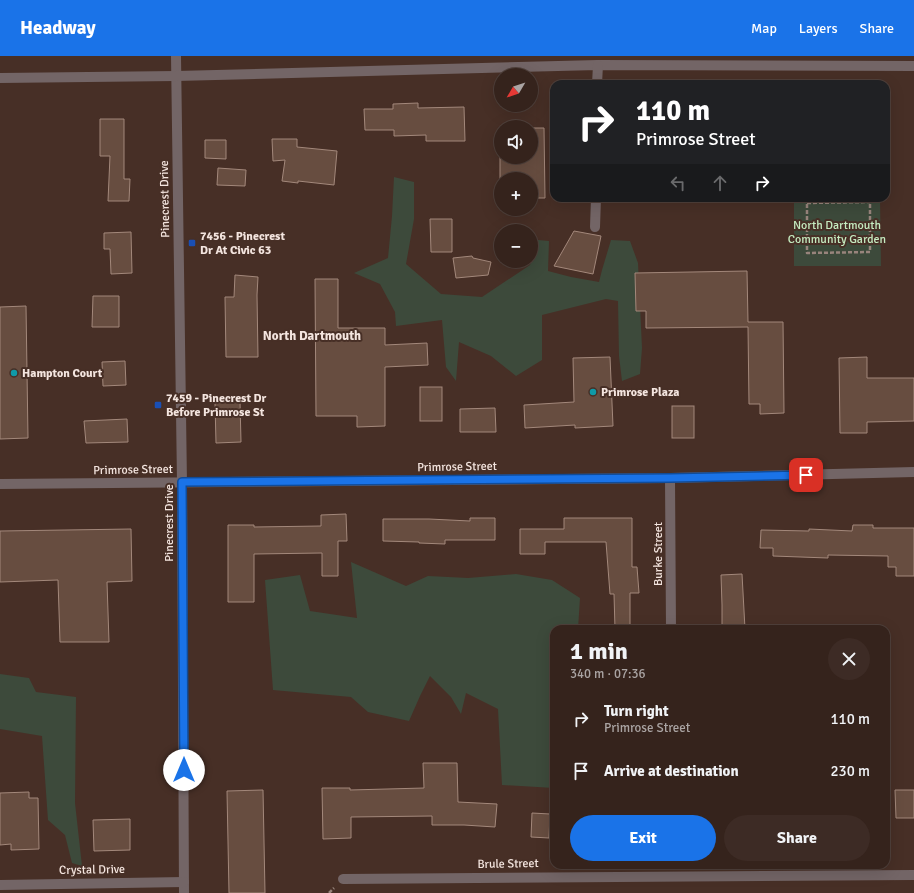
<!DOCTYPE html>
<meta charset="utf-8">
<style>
body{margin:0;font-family:Signika,sans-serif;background:#3d2b25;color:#f1f3f6;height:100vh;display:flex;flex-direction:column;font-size:15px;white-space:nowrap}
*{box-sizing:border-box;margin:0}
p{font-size:13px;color:#aaa4a3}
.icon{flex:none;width:22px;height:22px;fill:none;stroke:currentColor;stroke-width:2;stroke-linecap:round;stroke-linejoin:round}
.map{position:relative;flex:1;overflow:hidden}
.drawer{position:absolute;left:550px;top:569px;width:340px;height:244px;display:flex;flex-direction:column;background:#35231c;border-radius:12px;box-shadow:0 4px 16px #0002,0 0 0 1px #4f403b}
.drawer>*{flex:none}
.guide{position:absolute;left:550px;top:24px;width:340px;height:122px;border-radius:12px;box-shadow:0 4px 16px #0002,0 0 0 1px #4f403b;background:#202124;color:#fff;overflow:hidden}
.needle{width:26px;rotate:231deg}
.fabs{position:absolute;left:494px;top:12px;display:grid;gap:8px}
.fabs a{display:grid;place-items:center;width:44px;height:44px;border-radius:50%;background:#35231c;box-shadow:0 4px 16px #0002,0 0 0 1px #4f403b;font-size:20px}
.pin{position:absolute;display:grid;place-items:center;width:34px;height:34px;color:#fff;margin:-17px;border-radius:8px;box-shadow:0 2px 6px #0006}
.me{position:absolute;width:44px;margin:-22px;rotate:0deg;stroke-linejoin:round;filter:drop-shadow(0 0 3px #0008)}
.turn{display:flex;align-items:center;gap:14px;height:84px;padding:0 20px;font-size:18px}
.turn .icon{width:52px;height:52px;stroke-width:2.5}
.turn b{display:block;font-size:28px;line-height:34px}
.lanes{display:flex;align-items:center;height:38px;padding:0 20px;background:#0003;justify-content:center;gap:20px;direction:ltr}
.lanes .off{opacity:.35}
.round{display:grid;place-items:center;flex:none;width:42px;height:42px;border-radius:21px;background:#3d2b25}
.head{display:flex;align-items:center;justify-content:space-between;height:68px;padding:0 20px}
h1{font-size:24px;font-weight:800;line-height:30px}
.action{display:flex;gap:8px;margin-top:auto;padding:8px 20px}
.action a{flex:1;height:46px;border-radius:24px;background:#1a73e8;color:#fff;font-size:16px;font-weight:800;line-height:46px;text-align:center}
.action a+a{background:#3d2b25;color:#f1f3f6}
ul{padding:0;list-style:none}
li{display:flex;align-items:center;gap:12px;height:52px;padding:0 20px}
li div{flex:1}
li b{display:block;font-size:15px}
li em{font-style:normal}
header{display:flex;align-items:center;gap:24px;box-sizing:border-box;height:56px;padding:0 20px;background:#1a73e8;color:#fff}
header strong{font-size:19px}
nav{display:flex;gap:22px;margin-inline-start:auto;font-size:14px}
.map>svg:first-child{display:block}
.green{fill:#3d4a3b}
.building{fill:#674d40;stroke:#a3887b}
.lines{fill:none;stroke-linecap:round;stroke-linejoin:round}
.path{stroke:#98847c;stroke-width:2.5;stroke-dasharray:4 2;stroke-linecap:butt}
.minor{stroke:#736566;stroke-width:10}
.route-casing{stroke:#114b97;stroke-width:10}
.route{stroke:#1a73e8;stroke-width:7}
.transit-dot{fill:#1a4fb4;stroke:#472f26;stroke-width:1.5}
.culture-dot{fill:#0f9aa8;stroke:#472f26;stroke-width:1.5}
.labels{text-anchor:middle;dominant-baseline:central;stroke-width:4;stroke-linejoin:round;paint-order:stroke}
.street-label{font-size:12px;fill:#f4e5df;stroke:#472f26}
.park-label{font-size:12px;fill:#c5ecc1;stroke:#472f26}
.poi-label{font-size:12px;font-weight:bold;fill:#f4e5df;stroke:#472f26;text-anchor:start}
.neighbourhood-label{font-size:13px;font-weight:bold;fill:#f4e5df;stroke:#472f26}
</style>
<header>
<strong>Headway</strong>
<nav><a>Map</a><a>Layers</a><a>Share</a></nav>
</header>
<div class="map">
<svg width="914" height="837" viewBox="0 0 914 837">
<rect width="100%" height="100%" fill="#472f26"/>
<g class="green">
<polygon points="394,121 414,126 414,163 406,208 441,238 482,241 530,209 538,184 549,185 548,215 571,221 599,226 602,214 611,184 630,185 638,207 642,292 640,318 622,325 619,300 618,245 606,243 542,259 542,304 516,320 491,300 459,286 456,325 446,311 442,264 396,270 395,256 380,228 354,217 388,202 392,160"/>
<polygon points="794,142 880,142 881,210 794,210"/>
<polygon points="351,506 406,530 428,520 468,522 516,518 552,524 580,542 578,573 554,573 554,639 550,646 554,658 554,732 502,729 498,653 466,637 461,658 451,641 430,620 420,640 409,665 368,656 351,641 273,634 265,524 300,519 310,555 357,562"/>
<polygon points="0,618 29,622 36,636 76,641 75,747 82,810 72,807 65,779 48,764 42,680 0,673"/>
</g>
<g class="building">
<polygon points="418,47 418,52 464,51 465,85 426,85 426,79 394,80 394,74 365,74 364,53 393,53 393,48"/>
<polygon points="100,63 124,63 124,123 130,123 129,145 108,145 110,100 100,100"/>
<polygon points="531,72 544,72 545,142 531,142 531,123 500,123 500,101 531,101"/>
<polygon points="272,83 297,83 297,91 337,95 334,129 298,125 298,127 282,125 285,104 273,105"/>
<polygon points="205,84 226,84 226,103 205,102"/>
<polygon points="218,112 246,114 245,130 217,129"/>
<polygon points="430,163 452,163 452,196 431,196"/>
<polygon points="574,175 601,180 593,218 554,210"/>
<polygon points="131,176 132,217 111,218 110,193 104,193 104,177"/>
<polygon points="472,200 473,202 491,206 488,219 456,222 453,202"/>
<polygon points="747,215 748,266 783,266 784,357 760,358 760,348 749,348 748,271 646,272 646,255 636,255 635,217"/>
<polygon points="235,219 258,221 257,239 258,301 226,301 225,241 234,241"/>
<polygon points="315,223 338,223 338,272 385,272 385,289 427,287 428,309 385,311 385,370 357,371 357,360 316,360"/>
<polygon points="93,240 119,240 119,271 92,271"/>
<polygon points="26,250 28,382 0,383 0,251"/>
<polygon points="610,301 613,370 575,372 575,369 525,372 524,349 574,346 573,302"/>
<polygon points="867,301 867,322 914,322 914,365 867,366 867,377 840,377 839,302"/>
<polygon points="125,305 126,329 103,330 102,306"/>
<rect x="420" y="331" width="22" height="34"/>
<polygon points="240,346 241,386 216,387 215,347"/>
<rect x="672" y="350" width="22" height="32"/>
<polygon points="495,352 496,376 460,376 460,353"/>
<polygon points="127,363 128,386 86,387 84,365"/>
<polygon points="346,458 347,485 338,485 338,520 322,520 322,497 254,498 254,546 228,546 228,469 254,469 254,471 321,470 321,459"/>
<polygon points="470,462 495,462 495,484 445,484 445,488 419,487 419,486 383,485 383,463 429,463 470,465"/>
<polygon points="564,462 632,462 632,511 637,511 639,537 630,537 630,573 615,573 614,538 610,538 606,486 545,486 545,498 520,498 520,473 564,473"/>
<polygon points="853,469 873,469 873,472 914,472 914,520 896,520 896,511 888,511 888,500 828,499 828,502 773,500 773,492 760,492 761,474 809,475 809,473 852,475"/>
<polygon points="131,473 132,525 107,526 109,586 60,586 58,524 0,526 0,475"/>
<polygon points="742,518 745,573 722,573 722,549 721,519"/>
<polygon points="423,707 457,707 458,746 497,748 495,771 464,769 432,769 432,760 351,761 351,782 323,783 322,732 350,732 350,734 424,732"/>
<polygon points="263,734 265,837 229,837 227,735"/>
<polygon points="895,734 914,734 914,762 896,762"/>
<polygon points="29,736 29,742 38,742 39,793 11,794 11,788 0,789 0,737"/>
<polygon points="532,757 550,758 549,782 531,781"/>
<polygon points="130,763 130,794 94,795 93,764"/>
</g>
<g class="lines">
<g class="path">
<polyline points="807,142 807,197 870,196 870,142"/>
<polyline points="807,147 870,146"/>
<polyline points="329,837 334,832"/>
</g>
<g class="minor">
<polyline points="176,0 182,427 184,837"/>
<polyline points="0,22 176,20 598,9 914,10"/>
<polyline points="597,28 598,9"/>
<polyline points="595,171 596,142"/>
<polyline points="670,422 671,573"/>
<polyline points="0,428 670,422 914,416"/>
<polyline points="343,823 914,819"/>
<polyline points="0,829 184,826"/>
</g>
</g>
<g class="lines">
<g class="route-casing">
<polyline id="route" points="184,714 182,426 670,422 806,419"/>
</g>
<use href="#route" class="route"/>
</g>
<g class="transit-dot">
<rect x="188" y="183" width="8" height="8" rx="2"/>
<rect x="154" y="345" width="8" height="8" rx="2"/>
</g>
<g class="culture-dot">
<circle cx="14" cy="317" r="4"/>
<circle cx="593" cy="336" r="4"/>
</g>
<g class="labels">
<g class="street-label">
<text transform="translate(165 143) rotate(-91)">Pinecrest Drive</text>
<text transform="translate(457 411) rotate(-1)">Primrose Street</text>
<text transform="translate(133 414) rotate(-1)">Primrose Street</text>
<text transform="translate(169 467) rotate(-90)">Pinecrest Drive</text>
<text transform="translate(658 498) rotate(-90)">Burke Street</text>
<text transform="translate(508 808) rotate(-1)">Brule Street</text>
<text transform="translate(92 814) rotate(-1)">Crystal Drive</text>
</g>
<g class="park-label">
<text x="837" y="169">North Dartmouth<tspan x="837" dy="14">Community Garden</tspan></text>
</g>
<g class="poi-label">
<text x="200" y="180">7456 - Pinecrest<tspan x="200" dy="14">Dr At Civic 63</tspan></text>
<text x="22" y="317">Hampton Court</text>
<text x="601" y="336">Primrose Plaza</text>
<text x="166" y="342">7459 - Pinecrest Dr<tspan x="166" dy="14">Before Primrose St</tspan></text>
</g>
<g class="neighbourhood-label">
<text x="312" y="280">North Dartmouth</text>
</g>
</g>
</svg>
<div class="fabs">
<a><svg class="needle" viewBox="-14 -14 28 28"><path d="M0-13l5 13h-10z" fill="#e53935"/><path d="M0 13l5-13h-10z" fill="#aaa4a3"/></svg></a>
<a><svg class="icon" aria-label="sound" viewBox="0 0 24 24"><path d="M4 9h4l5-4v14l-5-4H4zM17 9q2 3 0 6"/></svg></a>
<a>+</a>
<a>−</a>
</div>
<div class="pin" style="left:806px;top:419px;background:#d93025"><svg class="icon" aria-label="arrive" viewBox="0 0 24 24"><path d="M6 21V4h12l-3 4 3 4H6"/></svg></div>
<svg class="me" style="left:184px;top:714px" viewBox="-20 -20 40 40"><circle r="19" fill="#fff"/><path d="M0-13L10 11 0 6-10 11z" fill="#1a73e8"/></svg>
<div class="guide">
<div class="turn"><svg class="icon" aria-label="right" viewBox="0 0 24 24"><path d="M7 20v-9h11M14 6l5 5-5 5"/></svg><div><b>110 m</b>Primrose Street</div></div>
<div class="lanes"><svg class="icon off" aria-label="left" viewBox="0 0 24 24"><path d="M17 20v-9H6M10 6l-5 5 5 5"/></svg><svg class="icon off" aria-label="ahead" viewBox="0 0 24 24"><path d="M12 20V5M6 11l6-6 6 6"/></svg><svg class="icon" aria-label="right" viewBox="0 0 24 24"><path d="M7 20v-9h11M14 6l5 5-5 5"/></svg></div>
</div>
<section class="drawer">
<div class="head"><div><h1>1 min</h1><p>340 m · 07:36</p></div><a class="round"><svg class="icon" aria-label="close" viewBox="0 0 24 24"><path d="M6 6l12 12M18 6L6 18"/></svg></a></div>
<ul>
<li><svg class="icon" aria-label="right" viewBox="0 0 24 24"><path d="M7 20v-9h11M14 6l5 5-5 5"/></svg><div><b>Turn right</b><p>Primrose Street</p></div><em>110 m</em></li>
<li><svg class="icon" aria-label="arrive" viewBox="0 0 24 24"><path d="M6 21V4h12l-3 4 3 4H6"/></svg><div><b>Arrive at destination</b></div><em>230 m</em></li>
</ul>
<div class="action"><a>Exit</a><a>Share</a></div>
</section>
</div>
